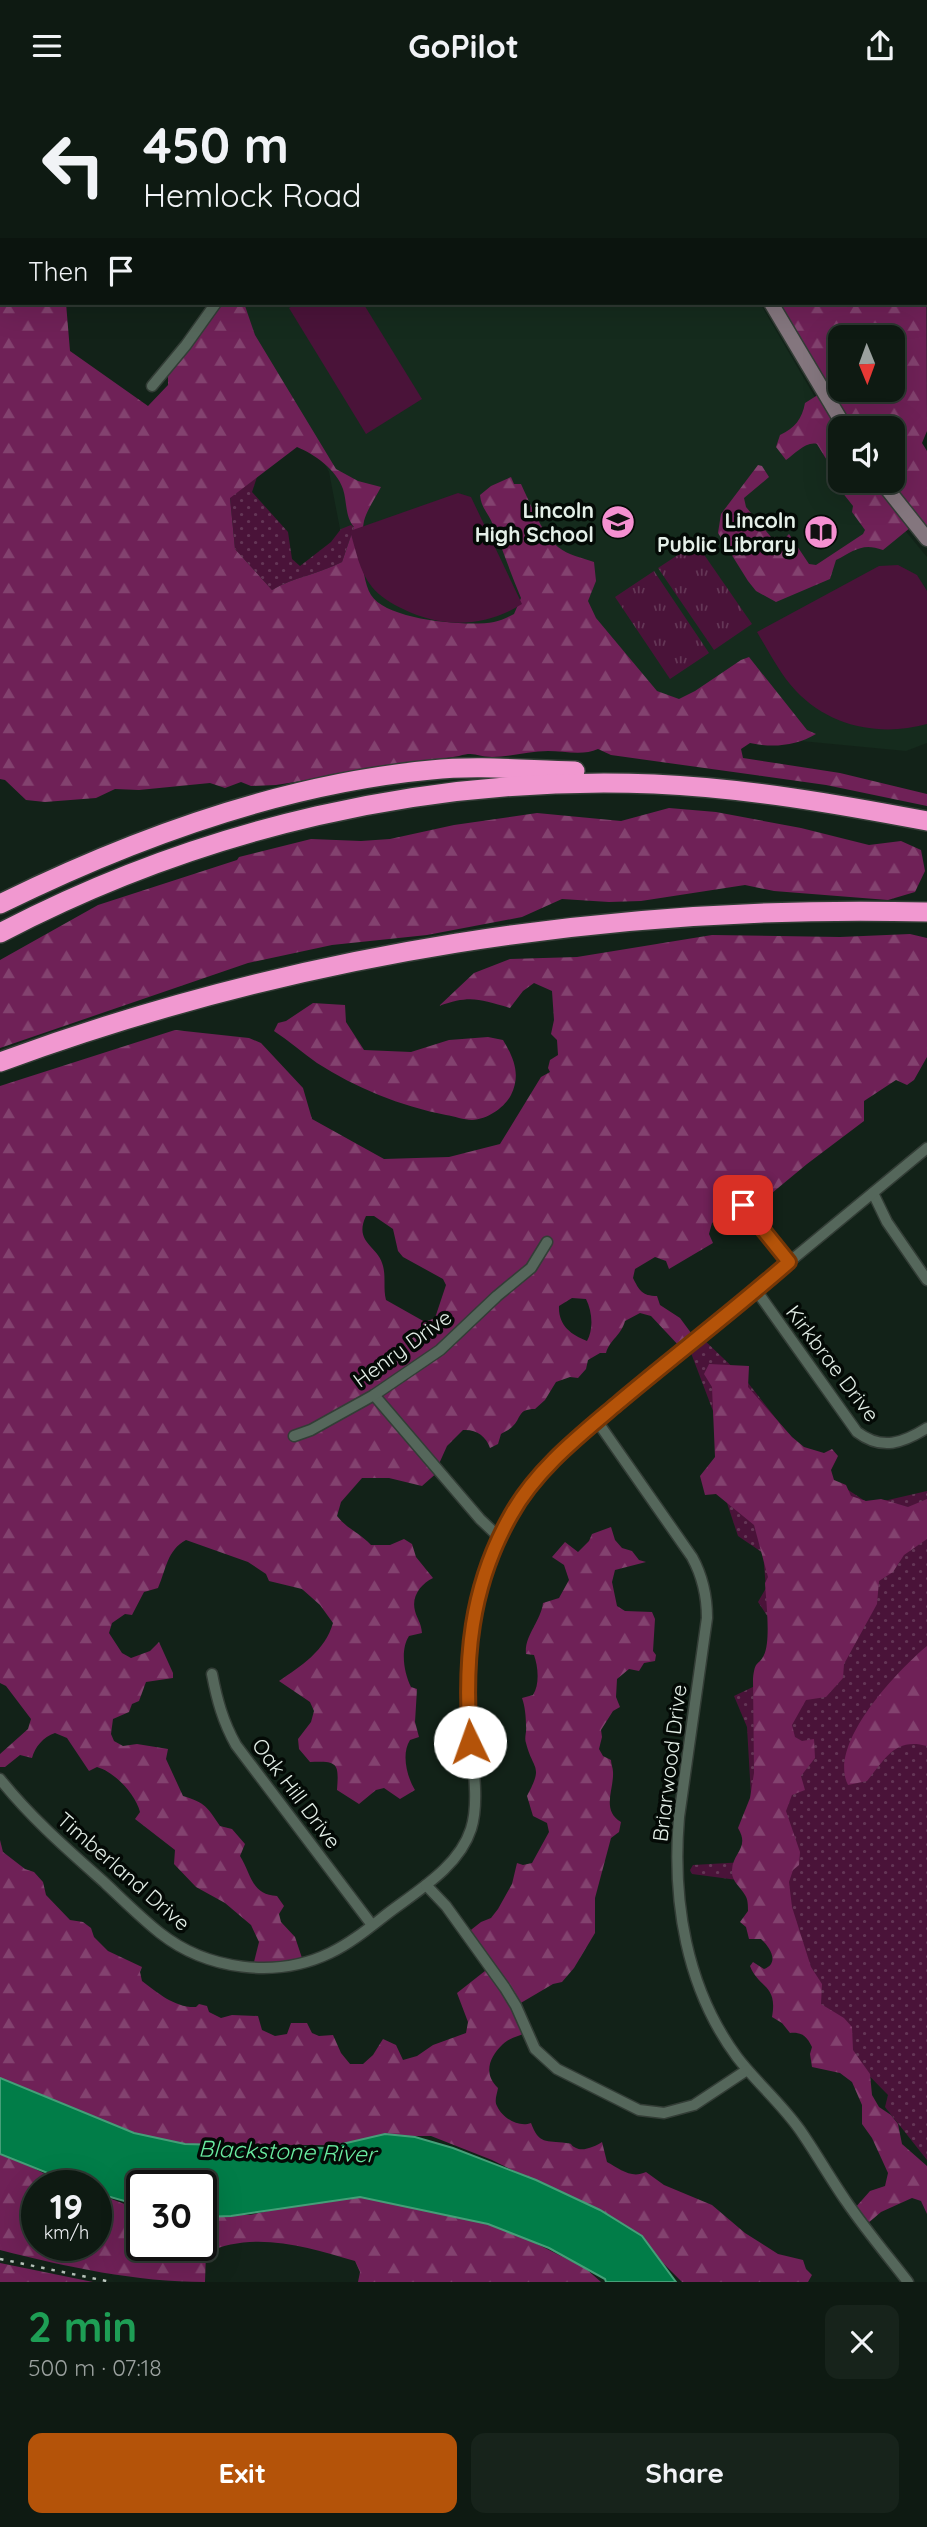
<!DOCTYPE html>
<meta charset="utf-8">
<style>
body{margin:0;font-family:Quicksand,sans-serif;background:#17231b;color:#f1f3f6;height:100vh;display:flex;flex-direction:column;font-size:26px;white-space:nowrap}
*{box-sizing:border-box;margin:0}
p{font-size:23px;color:#9ba19f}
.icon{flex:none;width:38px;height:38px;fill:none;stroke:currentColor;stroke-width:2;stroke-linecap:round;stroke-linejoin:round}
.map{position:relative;height:2191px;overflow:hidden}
.sheet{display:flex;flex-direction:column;background:#0e1a12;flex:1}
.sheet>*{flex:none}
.top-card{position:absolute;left:0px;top:0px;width:928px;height:214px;box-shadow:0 7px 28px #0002,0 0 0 2px #2e3832;background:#0e1a12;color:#f1f3f6;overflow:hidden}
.needle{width:46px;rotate:179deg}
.tools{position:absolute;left:828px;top:234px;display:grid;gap:14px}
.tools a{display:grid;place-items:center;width:77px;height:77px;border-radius:14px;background:#0e1a12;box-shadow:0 7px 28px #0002,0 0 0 2px #2e3832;font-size:35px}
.speed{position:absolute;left:21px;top:2079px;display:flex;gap:14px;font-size:35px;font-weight:700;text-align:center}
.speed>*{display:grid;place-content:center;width:91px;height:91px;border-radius:50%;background:#0e1a12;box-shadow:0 7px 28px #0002,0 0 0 2px #2e3832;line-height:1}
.speed small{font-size:18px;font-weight:400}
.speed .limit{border:4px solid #111;border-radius:10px;background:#fff;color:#111}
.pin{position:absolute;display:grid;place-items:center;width:60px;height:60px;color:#fff;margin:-30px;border-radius:14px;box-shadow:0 4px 10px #0006}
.me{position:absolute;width:77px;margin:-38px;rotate:357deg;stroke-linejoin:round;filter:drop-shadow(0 0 5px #0008)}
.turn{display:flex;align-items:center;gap:24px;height:147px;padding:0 28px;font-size:32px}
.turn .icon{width:91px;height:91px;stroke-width:2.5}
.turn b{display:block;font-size:49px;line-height:60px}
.then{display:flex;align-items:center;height:66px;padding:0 28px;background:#0003;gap:14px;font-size:26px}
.round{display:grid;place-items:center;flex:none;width:74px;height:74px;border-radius:14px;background:#17231b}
.headline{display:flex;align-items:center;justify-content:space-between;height:119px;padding:0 28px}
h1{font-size:42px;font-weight:700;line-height:52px;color:#1e9e55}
.primary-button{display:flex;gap:14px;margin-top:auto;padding:14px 28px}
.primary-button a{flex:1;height:80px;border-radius:14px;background:#b45309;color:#fff;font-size:28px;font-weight:700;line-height:80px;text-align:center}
.primary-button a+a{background:#17231b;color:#f1f3f6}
header{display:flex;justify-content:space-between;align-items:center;height:91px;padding:0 28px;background:#0e1a12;font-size:32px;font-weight:700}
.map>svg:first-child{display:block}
.built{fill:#152b1d}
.grass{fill:url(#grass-dots)}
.forest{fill:url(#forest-firs);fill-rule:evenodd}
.park{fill:url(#park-tufts)}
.pitch{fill:#4a1339}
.water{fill:#017d48;stroke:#459f78;stroke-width:2}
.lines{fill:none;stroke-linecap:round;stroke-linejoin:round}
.street-casing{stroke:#333d36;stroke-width:13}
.secondary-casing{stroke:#333d36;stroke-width:17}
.highway-casing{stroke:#333d36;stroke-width:22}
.street{stroke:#55675b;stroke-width:10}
.secondary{stroke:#84767e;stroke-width:14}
.highway{stroke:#f198d0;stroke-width:19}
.rail{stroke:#bac6be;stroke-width:2.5;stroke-dasharray:3.5 7;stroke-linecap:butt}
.route-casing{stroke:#753606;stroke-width:18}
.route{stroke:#b45309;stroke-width:12}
.labels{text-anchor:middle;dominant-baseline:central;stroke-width:7;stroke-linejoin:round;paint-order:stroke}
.poi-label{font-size:21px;font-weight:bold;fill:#e4efe8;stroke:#040a06;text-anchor:end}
.street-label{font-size:21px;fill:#e4efe8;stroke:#040a06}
.water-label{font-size:23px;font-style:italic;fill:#6aeca1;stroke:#040a06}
</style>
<header><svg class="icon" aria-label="menu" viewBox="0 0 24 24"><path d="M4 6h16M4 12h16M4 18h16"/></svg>GoPilot<svg class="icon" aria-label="share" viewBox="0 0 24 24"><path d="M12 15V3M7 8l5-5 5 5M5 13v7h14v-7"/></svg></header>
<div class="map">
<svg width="927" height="2191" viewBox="0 0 927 2191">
<defs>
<pattern id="grass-dots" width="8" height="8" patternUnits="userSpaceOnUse" patternTransform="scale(1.75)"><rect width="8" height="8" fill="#4a1339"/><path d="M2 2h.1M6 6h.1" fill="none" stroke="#643656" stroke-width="1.8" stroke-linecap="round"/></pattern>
<pattern id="forest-firs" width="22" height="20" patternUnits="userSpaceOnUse" patternTransform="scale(1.75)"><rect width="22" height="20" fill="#6f2157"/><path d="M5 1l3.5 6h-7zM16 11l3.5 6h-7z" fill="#83426f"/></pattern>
<pattern id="park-tufts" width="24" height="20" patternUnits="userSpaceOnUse" patternTransform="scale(1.75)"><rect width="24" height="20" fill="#4a1339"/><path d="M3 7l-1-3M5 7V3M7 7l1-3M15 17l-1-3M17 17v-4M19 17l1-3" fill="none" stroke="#643656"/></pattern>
</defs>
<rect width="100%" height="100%" fill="#122218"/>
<polygon class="built" points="237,212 760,212 840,349 840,390 884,414 927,466 927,652 906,660 780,648 495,538 412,537 366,504 345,464 329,381"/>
<g class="grass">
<path d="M257,386L252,401L288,441L292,468L300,475L331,451L341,438L351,434L354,436L342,471C319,483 294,486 272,499L235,458L230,406Z"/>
<polygon points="700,1245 745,1288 788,1343 830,1387 865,1410 888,1409 927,1400 927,2069 885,2016 888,2004 838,1953 745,1790 692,1783 690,1779 693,1774 745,1771 752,1722 747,1636 734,1605 757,1594 775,1576 768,1526 758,1511 766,1497 763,1462 738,1445 723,1400 713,1320 688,1254"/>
</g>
<g class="forest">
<path d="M926,103L927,340L922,352L927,360V444L916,432L883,459C862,451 854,460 836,469L830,488L776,511L756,500L748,490L718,442L721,423L758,374L762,375L769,386L744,407L746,416L771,446H779L782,450L789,443L809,473L816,474L863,443L865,439L852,421L853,415L842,401V394L817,353C806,350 795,363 786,369L776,356L780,344C795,337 802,328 805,312L824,300L772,212H926ZM840,247H892V299H840ZM840,338H892V390H840Z"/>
<path d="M2,212H66L70,260L148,315L168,294V274L216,212H244L255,244L336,378L358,390L381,396C375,407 367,419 364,430C360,449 361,488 371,504C386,529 467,536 494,531C500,530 508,526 514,523L521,507C511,483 502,458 493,434C489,423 481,417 480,404L491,395L511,386L514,393H521C530,412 542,443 558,456C568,464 582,467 594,471L596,490L588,510L596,527L657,600L679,608L695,600L741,569L749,566L807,639L816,643C796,655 772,657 750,652L741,658L743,667L840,682L927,703V715L826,694L611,664L598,658C583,665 564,660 548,660C529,660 511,666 492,666C477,666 475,660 459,665L276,694L251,695L241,691L225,697L210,692L139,699L115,698L96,707L45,711L26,709L5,689L0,688V216ZM297,356C314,363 337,379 343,398C347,410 345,426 354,436L342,471C319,483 294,486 272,499L235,458L230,407Z"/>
<polygon points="669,717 716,721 801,737 869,754 901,750 921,759 925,780 915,801 888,809 774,800 745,794 641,810 609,811 562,808 522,826 427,844 332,854 248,872 0,957 0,869 98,814 237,769 239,766 311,748 361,750 390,748 454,734 537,722 621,730"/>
<path d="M910,843L927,847V966L914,989L907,994L896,989L864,1010V1030L807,1073L749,1121L727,1123L712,1132L709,1143L713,1152L669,1178L666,1170L655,1166L635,1178L633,1187C639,1199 642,1205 657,1205L660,1214L680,1227L694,1246L681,1257L651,1225L640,1222L625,1230C621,1245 610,1248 606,1262H600L588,1269L586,1278L578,1287L570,1286L556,1291L545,1309L535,1318C517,1318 522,1327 512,1336C509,1339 504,1341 501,1343L498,1353L490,1357C486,1345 476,1338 463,1339L447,1355L438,1375L439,1380L422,1395L389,1387H362L341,1411L337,1425C347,1438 360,1442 371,1454H390L404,1448L412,1453L416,1466L433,1487C421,1493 411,1505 415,1520C417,1528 421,1531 422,1542L409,1545C400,1559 404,1582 411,1596L417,1598L415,1631L419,1646L410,1649C401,1663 407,1686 415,1699L400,1708L384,1697L376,1699L359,1713L337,1699C339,1672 338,1670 310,1671L299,1658L298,1648L311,1631L314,1620L310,1611L279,1590C301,1575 325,1560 333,1532L320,1514L302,1498L269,1490L266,1483L248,1471L186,1449C167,1459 166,1479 158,1497L144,1501L132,1524L125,1523L112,1532L109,1542L122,1562L131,1567L150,1560L159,1551L173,1582V1587L146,1591L139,1610L132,1613L129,1621L113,1628L111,1643L114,1650L123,1655L137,1653L168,1658L166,1668L183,1705C206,1712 207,1716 220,1735L232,1738L245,1753L240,1765C251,1782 251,1804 277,1805L284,1815L279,1823L281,1831L295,1846L302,1867L284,1871H254L259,1851L251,1834L225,1812L196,1796L174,1773L175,1759L135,1728L140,1721C136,1704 115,1681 97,1676L89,1680L67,1647L55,1642C43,1646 35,1656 32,1667L20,1664L5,1676H0V1663L28,1638L31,1628L6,1595L0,1592V995L175,939L249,947L261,952L303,997L312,1028L384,1068L449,1066L500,1053L541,986L550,981L548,977L550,969L558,964L557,949L551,943L554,929L552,900L534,892L523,900L510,917C479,908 470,904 439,915L474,882L510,868L577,866L712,844L840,846ZM366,1125H374L393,1138L398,1160L403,1166L443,1188L446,1194L435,1227L425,1231L386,1209C383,1198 386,1186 383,1175C379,1155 353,1152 366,1125ZM572,1207L586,1208C592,1220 594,1237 587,1250C571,1244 558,1234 559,1215Z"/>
<path d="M313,912L345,914L346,931L364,959L411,961L449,949L488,946L503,949C514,967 521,984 511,1004C504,1017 488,1028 472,1029C464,1029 454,1025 446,1024C400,1015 356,997 317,972C303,962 289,950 274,940L278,932L286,930Z"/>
<path d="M709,1273L749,1275L748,1296L792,1346L804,1356L824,1362L832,1358L838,1365L831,1379L834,1389L846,1394L851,1405L866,1410L881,1408L908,1416L927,1408V1448L904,1464L893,1481L879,1490L877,1513L844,1573L843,1587L826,1606L806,1609L792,1634L795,1646L802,1650L814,1648L815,1667L801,1685L805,1699L792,1704L786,1720L800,1761L799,1774L793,1779L789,1791L792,1816L811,1876L822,1893L821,1913L844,1927L852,1936L853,1959L870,1983L872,2004L879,2016L891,2024L898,2033L902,2053L927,2075V2123L921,2110L912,2107L881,2121L867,2133L855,2117L870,2100L885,2095L888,2082L872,2047L862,2033V2014L852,1991L840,1982L812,1976L810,1963L812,1956C807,1946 803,1941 790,1942L782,1932L772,1926C778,1893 759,1898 750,1875L753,1871L764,1878C780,1872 770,1856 761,1848H749L746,1836L740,1831L748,1820C748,1815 748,1808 745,1804C740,1795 731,1790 732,1779C733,1761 750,1757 738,1737L750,1707L754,1682L753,1588C755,1568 758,1576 764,1564C771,1550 766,1508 765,1492L768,1486L754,1434L716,1403L705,1404L700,1385L715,1366L712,1296L704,1283Z"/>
<path d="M611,1436L615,1449L622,1457L632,1460L639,1469L646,1471L615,1479L612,1491L617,1515L625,1520L652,1521L655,1528L653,1560L656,1564L655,1570L644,1572L639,1580L629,1578L617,1588L616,1606L620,1616L613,1620L601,1639L602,1646L599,1658L603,1665L611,1669C611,1673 613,1677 613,1681C614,1699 601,1719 621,1731L619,1741L611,1747L595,1807V1842L574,1877L562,1891L553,1893L519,1913L529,1941C521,1944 509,1947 503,1953C489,1966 483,1983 498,1997C497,2003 494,2010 497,2015C502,2027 519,2037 531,2032C539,2054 546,2049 566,2052C575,2053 568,2053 576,2057C583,2061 596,2055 602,2051L607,2071C620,2078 631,2088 646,2081L664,2094L712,2114L745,2142L778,2163L803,2169L806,2178L812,2184L808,2191H682L628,2137L492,2069L431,2045H387L338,2054H179L124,2043L0,1990V1749L3,1761L25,1778L34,1781L43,1791L46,1804L70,1829L83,1831L91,1837L94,1846L108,1860L142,1876L140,1881L142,1890C158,1902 175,1917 196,1916L199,1913L207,1915L209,1921L221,1927L232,1924L258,1925L262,1939L275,1945L287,1943L291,1932H307L312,1942L319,1945L333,1944L341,1962L350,1973H363L373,1964L383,1948L396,1954L403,1969L417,1965L433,1954L466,1942L468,1931L457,1902L490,1876L467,1842L481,1831L491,1827L498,1818L512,1793L517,1772L523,1774L532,1772L549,1741L547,1732L533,1725L527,1705C544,1673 533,1680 526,1652C524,1647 527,1640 526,1635C526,1626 525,1615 522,1607L533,1604C540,1593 538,1575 534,1564L526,1563C524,1545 541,1530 543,1512L559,1507L569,1489L564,1474L552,1466L565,1451L578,1461L589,1450L592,1443Z"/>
<path d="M927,1555V1655C895,1646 885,1668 867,1690L848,1694C827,1653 898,1579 927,1555Z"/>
<path d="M0,2060L47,2084L76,2095H37V2154H96V2102L127,2114L142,2116V2154H201V2124H250L300,2113L365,2105L497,2133L585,2177L601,2191H358L360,2181L355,2170C308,2156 253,2139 206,2162L205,2191C136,2191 67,2176 0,2159Z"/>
<polygon points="0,2172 93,2191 0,2191"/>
</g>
<g class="park">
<polygon points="696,452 752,533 714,559 658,477"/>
<polygon points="654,480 709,562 670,588 615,506"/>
</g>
<g class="pitch">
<polygon points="298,212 363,212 422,308 366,343 289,217"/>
<path d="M458,402L471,406L522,513C484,537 442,537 403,518C392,513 379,505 372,496C359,480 356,459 350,440Z"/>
<path d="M898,474L917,484L927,500V633C881,646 830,636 796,600C780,583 769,561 757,541L879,475Z"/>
</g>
<polygon class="water" points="0,1987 134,2042 185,2053 325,2057 385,2043 415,2046 453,2057 536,2089 600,2119 642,2145 676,2191 606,2191 605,2188 549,2157 488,2133 360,2106 231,2125 201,2126 201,2095 142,2095 142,2115 96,2102 96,2095 80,2095 0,2063"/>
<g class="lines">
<g class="street-casing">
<g id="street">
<polyline points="15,0 15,2"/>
<polyline points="350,2 351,0"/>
<polyline points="0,187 2,183"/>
<polyline points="152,295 186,254 216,212"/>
<polyline points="873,1102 887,1131 927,1189"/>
<polyline points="742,1114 789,1171"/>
<path d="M756,1199L857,1341C882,1360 903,1352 927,1337"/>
<polyline points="374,1304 480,1428 500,1447"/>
<path d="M597,1330L692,1466C703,1486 707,1505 707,1527L679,1726C672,1810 686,1897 737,1966C756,1991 781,2012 800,2039C816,2062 830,2087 846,2110C865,2138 887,2164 908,2191"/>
<polyline points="294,1345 311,1339 374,1304 440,1259 497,1205 531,1177 547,1151"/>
<path d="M212,1583C217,1609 223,1631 236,1654L372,1834"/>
<path d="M0,1688C31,1727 68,1759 105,1792C123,1809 141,1827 160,1842C207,1879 276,1888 330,1862C351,1852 369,1837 387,1823C417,1800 459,1776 471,1738C481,1707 470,1660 469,1627C466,1541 477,1463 533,1393C551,1370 575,1350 597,1330L927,1057"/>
<polyline points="426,1794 446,1815 505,1897 516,1915 535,1958 557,1978 639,2019 664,2022 694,2014 747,1979"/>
</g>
</g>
<g class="secondary-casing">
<g id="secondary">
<polyline points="615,0 618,2"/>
<polyline points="771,212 846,338"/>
<polyline points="881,390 927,448"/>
</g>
</g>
<g class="highway-casing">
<g id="highway">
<path d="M0,813C134,747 281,693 431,679C478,674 527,679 575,680"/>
<path d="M0,842C201,737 427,684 654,693C746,697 837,713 927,730"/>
<path d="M0,971C297,862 611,813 927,821"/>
</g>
</g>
<use href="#street" class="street"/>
<use href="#secondary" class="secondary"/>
<use href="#highway" class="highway"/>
<polyline class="rail" points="0,2168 111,2191"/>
</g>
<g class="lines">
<g class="route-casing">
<path id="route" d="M470,1651C464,1570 470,1496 511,1424C536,1379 578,1346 617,1313C674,1265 733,1220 789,1171L743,1114"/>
</g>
<use href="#route" class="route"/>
</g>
<defs>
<g id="school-disc" transform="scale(1.75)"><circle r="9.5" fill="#f590d1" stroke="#040a06"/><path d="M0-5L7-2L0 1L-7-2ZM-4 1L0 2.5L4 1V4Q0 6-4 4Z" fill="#111"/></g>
<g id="library-disc" transform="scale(1.75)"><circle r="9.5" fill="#f590d1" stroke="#040a06"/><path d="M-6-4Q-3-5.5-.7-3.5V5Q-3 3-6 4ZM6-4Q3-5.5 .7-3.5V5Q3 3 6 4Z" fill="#111"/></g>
</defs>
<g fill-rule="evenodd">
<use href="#school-disc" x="618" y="431"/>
<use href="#library-disc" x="821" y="441"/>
</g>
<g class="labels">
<g class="poi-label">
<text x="594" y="419">Lincoln<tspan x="594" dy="24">High School</tspan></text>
<text x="796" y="429">Lincoln<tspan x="796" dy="24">Public Library</tspan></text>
</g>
<g class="street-label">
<text transform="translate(402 1257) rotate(-36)">Henry Drive</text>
<text transform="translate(833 1272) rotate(53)">Kirkbrae Drive</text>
<text transform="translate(669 1672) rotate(-83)">Briarwood Drive</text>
<text transform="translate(297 1702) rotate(53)">Oak Hill Drive</text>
<text transform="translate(124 1780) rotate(41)">Timberland Drive</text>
</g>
<g class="water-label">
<text transform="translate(287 2060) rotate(2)">Blackstone River</text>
</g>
</g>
</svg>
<div class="tools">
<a><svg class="needle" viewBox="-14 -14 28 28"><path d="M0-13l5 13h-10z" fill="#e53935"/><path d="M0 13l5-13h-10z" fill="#9ba19f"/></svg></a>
<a><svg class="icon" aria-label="sound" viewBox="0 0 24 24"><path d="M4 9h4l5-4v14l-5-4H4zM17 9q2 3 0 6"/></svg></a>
</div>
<div class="speed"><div>19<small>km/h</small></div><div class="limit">30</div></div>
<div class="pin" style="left:743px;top:1114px;background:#d93025"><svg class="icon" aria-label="arrive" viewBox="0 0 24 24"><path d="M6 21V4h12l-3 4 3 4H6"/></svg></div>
<svg class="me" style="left:470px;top:1651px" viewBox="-20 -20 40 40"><circle r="19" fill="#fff"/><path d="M0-13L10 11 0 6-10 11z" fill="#b45309"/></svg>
<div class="top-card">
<div class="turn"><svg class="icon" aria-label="left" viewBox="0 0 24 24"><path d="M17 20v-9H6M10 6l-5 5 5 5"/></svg><div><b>450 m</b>Hemlock Road</div></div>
<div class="then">Then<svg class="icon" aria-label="arrive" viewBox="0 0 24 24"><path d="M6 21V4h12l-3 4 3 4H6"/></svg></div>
</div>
</div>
<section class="sheet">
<div class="headline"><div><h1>2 min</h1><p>500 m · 07:18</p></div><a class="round"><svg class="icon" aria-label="close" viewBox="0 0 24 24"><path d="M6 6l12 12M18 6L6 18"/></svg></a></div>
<div class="primary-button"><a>Exit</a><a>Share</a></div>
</section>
